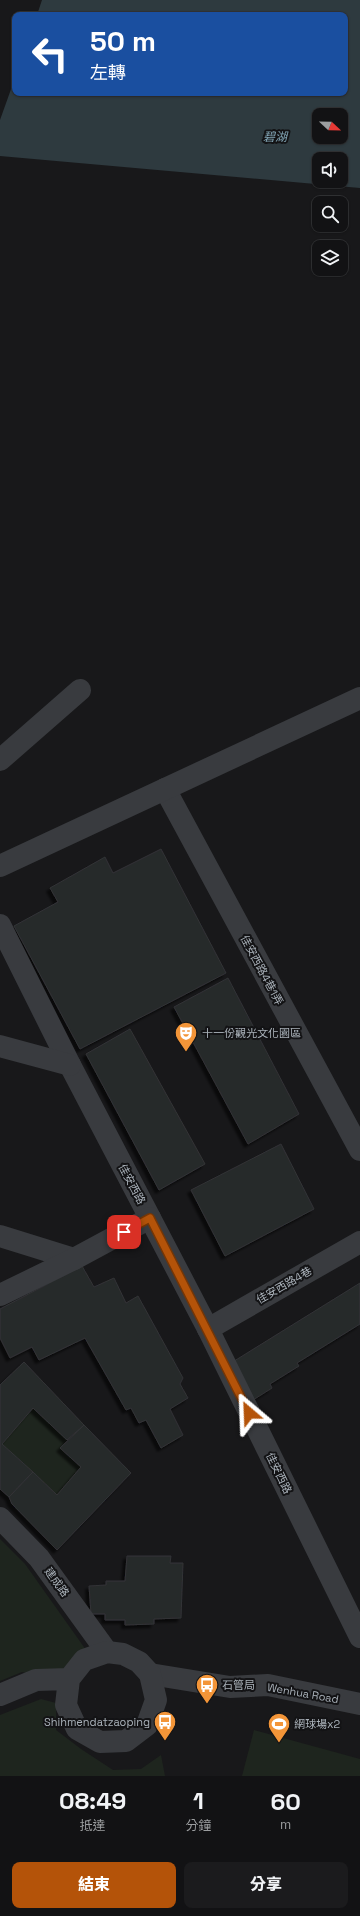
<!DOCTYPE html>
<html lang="zh-TW">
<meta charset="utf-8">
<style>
body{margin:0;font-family:"Space Grotesk","Noto Sans TC",sans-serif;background:#1b1b1d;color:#f1f3f6;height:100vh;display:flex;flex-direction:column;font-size:15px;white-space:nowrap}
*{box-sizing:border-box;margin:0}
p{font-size:13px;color:#9c9ea0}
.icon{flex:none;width:22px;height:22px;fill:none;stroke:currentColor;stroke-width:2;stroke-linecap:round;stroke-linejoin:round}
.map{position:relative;height:1776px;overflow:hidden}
.drawer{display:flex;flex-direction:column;background:#121214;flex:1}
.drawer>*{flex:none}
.hud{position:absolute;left:12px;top:12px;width:336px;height:84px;border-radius:8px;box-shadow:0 1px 3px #0004,0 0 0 1px #313234;background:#1a4fa0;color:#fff;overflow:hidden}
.needle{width:26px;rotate:112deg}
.controls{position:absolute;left:312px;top:108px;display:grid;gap:8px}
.controls a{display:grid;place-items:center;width:36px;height:36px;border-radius:8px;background:#121214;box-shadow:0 1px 3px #0004,0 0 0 1px #313234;font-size:20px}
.pin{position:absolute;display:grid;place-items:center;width:34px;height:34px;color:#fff;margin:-17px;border-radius:8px;box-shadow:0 2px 6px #0006}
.me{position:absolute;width:44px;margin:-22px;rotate:334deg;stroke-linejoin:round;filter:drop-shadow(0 0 3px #0008)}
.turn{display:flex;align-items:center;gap:14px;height:84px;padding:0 12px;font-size:18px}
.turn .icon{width:52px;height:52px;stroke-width:2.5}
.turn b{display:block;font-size:28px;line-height:34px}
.eta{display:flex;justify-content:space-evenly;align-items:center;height:68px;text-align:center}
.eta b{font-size:24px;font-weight:800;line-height:28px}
.primary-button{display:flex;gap:8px;margin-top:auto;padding:8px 12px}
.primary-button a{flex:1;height:46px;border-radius:8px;background:#b45309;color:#fff;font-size:16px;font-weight:800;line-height:46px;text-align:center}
.primary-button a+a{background:#1b1b1d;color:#f1f3f6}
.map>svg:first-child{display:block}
.green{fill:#1e251e}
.water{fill:#2e3a3f;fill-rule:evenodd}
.building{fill:#28292b;stroke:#323336;filter:url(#shadow)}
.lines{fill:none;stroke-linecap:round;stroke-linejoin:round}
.minor{stroke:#393b3f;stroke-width:22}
.route-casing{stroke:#753606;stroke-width:10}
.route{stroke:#b45309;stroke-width:7}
.labels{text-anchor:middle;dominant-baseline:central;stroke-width:4;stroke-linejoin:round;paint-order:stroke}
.street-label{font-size:11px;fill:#aab2ba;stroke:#131315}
.poi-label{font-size:11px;fill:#aab2ba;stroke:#131315;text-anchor:start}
.water-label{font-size:12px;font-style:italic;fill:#82a5b5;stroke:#131315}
</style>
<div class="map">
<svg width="360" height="1776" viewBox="0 0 360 1776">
<defs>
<filter id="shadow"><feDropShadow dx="-3.5" dy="3.5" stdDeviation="1" flood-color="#0009"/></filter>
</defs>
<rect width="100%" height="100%" fill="#18181a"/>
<g class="green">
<polygon points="33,1408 67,1440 60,1448 81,1467 57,1495 2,1444"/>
<polygon points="0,1539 25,1564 91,1657 57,1681 22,1672 0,1681"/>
<polygon points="41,1699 56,1703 56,1730 81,1749 113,1770 141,1769 161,1755 165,1776 0,1776 0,1715"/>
<polygon points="254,1730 360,1759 360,1776 242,1776"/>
</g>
<path class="water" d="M42,0H360V188L0,156V120L15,78V93H345V15H37ZM319,115H341V137H319ZM319,159H341V181H319Z"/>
<g class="building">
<polygon points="161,849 226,973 80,1049 14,926 58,902 50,888 105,857 113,873"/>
<polygon points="228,978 299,1114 248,1144 174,1007"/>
<polygon points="130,1029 205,1164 159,1190 86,1054"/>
<polygon points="281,1144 314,1209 225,1256 191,1190"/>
<polygon points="82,1266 94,1287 114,1278 126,1303 138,1296 183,1378 180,1384 188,1398 170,1409 183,1435 161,1448 146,1420 139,1423 131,1408 126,1410 85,1338 39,1360 32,1347 10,1358 0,1338 0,1309"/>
<polygon points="360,1283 360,1324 297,1363 299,1366 270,1384 272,1388 253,1400 231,1363"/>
<polygon points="24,1362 84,1425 67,1440 33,1408 2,1444 33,1472 9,1497 0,1489 0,1385"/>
<polygon points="84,1425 131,1473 57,1550 12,1504 9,1497 33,1472 57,1495 81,1467 60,1448"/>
<polygon points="127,1556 171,1556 170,1563 183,1563 181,1618 154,1619 154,1624 125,1625 125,1620 105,1620 105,1614 91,1614 89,1586 106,1585 106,1581 125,1581"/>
</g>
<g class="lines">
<g class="minor">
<polyline points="0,760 80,690"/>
<polyline points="165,789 360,1150"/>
<polyline points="0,866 360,698"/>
<polyline points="0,925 70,1065 208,1329 360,1637"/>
<polyline points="0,1046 70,1065"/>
<polyline points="0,1236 74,1259"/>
<polyline points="0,1295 74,1259 150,1218"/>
<polyline points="208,1329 360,1242"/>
<polyline points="0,1518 39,1558 107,1652"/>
<polyline points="150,1674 230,1687 268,1685 360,1704"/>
<polyline points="0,1695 36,1680 69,1679 84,1660 107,1652 123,1654 139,1662 150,1674 156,1700 147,1725 126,1741 100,1742 77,1729 66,1705 69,1679"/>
</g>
</g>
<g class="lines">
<g class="route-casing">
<polyline id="route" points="124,1232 150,1218 249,1413"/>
</g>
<use href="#route" class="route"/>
</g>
<defs>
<g id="theatre-pin" transform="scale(1.15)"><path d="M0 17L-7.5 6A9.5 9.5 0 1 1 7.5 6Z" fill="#f39538" stroke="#131315"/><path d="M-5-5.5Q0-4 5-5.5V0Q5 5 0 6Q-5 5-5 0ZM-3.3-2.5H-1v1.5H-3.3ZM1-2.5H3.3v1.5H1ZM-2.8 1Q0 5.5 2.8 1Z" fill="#fff"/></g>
<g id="bus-pin" transform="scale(1.15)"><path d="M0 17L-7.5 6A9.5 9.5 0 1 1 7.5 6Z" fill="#f39538" stroke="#131315"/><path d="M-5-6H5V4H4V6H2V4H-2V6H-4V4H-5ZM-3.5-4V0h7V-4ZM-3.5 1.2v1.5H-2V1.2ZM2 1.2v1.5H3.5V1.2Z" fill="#fff"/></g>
<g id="stadium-pin" transform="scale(1.15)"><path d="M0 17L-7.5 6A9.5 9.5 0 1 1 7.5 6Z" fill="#f39538" stroke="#131315"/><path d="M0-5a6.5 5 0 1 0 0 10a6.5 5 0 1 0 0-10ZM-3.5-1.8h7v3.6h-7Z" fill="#fff"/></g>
</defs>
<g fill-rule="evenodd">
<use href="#theatre-pin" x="186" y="1033"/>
<use href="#bus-pin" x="207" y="1685"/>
<use href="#bus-pin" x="165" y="1722"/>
<use href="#stadium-pin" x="279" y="1724"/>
</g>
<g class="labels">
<g class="street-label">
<text transform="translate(262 970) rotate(62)">佳安西路4巷1弄</text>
<text transform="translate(132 1184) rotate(62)">佳安西路</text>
<text transform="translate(284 1285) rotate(-30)">佳安西路4巷</text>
<text transform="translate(279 1473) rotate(64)">佳安西路</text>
<text transform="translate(57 1582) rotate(54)">建成路</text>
<text transform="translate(303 1693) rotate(10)">Wenhua Road</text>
</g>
<g class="poi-label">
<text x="202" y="1033">十一份觀光文化園區</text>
<text x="222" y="1685">石管局</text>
<text x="150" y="1722" text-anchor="end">Shihmendatzaoping</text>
<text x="294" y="1724">網球場x2</text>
</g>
<g class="water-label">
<text x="275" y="137">碧湖</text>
</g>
</g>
</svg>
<div class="controls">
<a><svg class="needle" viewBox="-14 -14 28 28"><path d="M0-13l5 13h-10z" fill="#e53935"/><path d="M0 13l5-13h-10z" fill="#9c9ea0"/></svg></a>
<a><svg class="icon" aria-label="sound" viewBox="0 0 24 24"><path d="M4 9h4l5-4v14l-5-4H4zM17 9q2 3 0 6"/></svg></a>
<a><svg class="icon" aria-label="search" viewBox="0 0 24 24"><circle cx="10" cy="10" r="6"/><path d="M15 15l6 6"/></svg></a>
<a><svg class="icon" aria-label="layers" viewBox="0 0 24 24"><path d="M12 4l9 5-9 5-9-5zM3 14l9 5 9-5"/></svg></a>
</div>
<div class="pin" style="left:124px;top:1232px;background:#d93025"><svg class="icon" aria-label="arrive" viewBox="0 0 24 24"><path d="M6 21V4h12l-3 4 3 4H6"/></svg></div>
<svg class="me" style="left:249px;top:1413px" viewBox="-20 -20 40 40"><path d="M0-17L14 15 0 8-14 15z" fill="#b45309" stroke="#fff" stroke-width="4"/></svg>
<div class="hud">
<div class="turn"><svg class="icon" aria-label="left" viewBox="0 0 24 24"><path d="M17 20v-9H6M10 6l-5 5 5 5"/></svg><div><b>50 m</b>左轉</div></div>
</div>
</div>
<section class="drawer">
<div class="eta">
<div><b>08:49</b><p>抵達</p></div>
<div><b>1</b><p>分鐘</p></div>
<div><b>60</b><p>m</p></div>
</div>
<div class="primary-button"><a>結束</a><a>分享</a></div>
</section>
